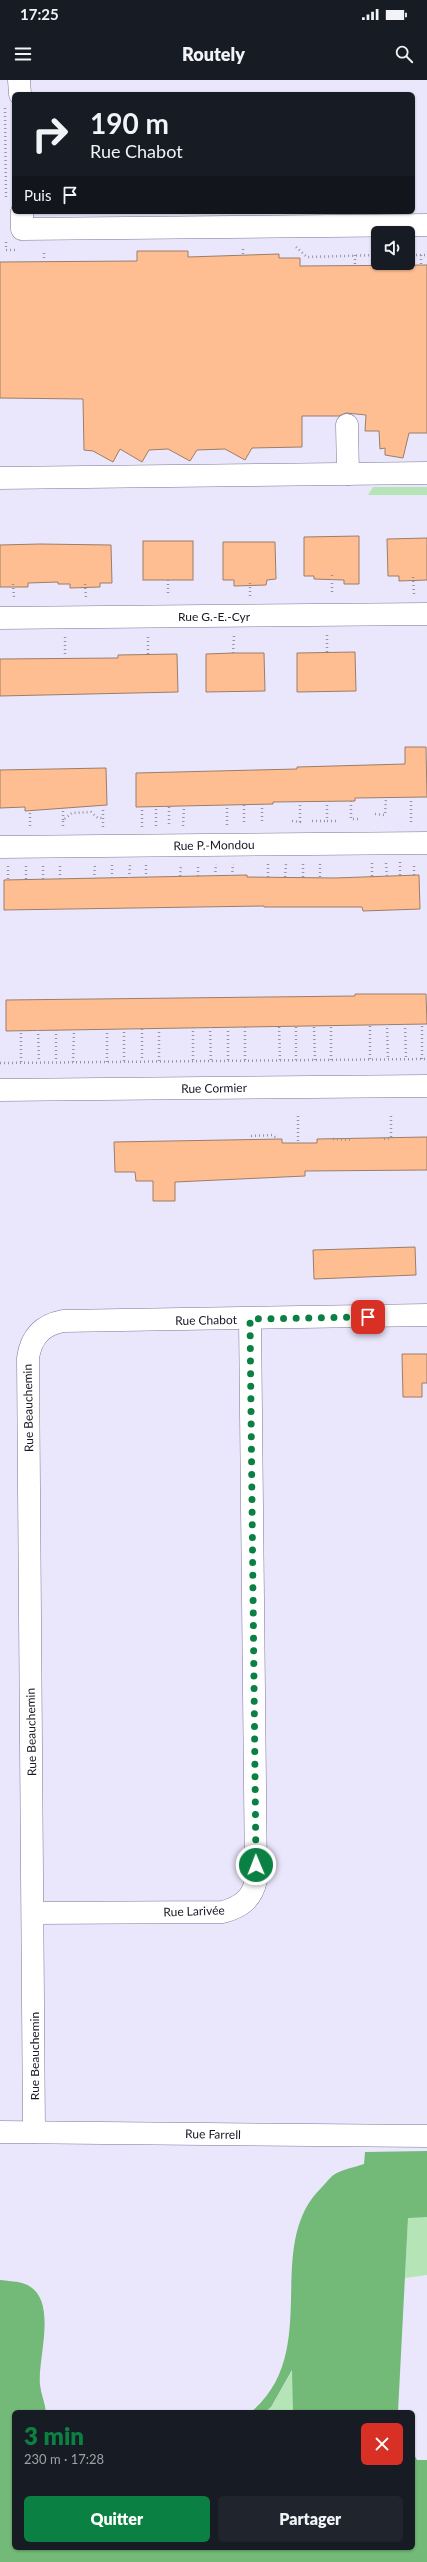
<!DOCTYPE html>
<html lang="fr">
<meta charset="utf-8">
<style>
body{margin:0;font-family:Lato,sans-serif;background:#20242c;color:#f1f3f6;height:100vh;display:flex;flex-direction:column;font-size:15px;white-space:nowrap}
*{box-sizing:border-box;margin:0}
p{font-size:13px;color:#9ea1a6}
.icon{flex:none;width:22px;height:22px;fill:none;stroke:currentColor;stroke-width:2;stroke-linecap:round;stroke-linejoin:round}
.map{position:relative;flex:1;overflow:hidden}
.panel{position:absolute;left:12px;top:2330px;width:403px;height:140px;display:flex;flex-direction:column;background:#171b24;border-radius:6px;box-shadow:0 1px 3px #0004}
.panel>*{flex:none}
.hud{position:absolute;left:12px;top:12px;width:403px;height:122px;border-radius:6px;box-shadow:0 1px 3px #0004;background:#171b24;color:#f1f3f6;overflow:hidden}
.buttons{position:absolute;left:371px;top:146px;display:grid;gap:8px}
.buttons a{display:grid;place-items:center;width:44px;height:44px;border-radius:6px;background:#171b24;box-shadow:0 1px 3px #0004;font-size:20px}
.pin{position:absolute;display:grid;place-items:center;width:34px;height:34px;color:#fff;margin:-17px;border-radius:8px;box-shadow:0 2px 6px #0006}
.me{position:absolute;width:44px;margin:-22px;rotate:359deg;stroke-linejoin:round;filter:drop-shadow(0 0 3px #0008)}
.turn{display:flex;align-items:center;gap:14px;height:84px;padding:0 12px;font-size:18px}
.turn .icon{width:52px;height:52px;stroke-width:2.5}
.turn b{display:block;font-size:28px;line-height:34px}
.then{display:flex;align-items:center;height:38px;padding:0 12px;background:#0003;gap:8px;font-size:15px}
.round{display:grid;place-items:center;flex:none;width:42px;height:42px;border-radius:6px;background:#20242c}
.overview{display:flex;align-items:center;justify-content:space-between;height:68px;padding:0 12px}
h1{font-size:24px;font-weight:800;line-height:30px;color:#0b8043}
.button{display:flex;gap:8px;margin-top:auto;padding:8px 12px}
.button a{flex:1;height:46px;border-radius:6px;background:#0b8043;color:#fff;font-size:16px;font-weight:800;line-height:46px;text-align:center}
.button a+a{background:#20242c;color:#f1f3f6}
.status{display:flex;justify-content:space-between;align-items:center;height:28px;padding:0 20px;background:#171b24;direction:ltr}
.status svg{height:11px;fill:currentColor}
header{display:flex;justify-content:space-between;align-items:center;height:52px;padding:0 12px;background:#171b24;font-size:18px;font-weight:800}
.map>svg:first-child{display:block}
.green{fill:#b5e5b6}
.forest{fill:#73b977}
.building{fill:#febe92;stroke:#9c7d68}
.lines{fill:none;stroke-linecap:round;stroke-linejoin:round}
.minor-casing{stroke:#7b7696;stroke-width:23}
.path{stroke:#9694a6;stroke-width:2.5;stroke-dasharray:1 3;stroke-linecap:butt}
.minor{stroke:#fff;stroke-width:22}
.route{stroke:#0b8043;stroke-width:7;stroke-dasharray:0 12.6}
.labels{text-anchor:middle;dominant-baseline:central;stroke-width:3.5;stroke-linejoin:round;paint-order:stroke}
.street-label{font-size:12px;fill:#181622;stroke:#fff}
</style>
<div class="status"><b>17:25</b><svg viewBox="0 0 49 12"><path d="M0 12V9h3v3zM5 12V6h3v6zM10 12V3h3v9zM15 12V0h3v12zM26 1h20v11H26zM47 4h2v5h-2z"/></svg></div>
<header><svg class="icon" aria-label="menu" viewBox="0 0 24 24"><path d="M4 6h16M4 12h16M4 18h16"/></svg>Routely<svg class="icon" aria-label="search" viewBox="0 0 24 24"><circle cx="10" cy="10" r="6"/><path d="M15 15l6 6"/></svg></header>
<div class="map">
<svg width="427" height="2482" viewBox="0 0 427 2482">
<rect width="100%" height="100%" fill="#eae7fd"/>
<g class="green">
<polygon points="373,407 427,407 427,415 368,415"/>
<polygon points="408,2137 427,2137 427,2195 405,2198"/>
<polygon points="293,2289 293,2332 265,2332 271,2327"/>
</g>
<g class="forest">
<path d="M427,2071V2137L408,2138L398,2332H293L292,2290L271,2327L265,2332H251C324,2271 261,2166 322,2107C326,2103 330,2097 335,2094C344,2089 355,2087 364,2084L365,2072Z"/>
<path d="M0,2200C7,2201 15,2201 22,2203C61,2214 37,2278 40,2305C41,2314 45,2323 46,2332H14V2468H413V2373L417,2380H427V2482H0Z"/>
</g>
<g class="building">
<polygon points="137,171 188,171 188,177 279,174 279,178 300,178 300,186 427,185 427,353 409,353 403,378 385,375 385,368 380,369 379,351 365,351 366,335 346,333 339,336 302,336 302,367 252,368 245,380 225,369 197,370 190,381 168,369 149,370 142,382 120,369 113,382 93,371 84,370 83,319 0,318 0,182 137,181"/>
<polygon points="359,456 359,504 344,504 344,500 314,499 314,496 304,496 304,457"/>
<polygon points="427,458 427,500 399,501 399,496 388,496 387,459"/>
<rect x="143" y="461" width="50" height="39"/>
<polygon points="223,462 275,462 276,499 267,500 266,505 234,506 234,500 223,500"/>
<polygon points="40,464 111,465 112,503 100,503 100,507 70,508 70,504 58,504 58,502 28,503 28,507 0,507 0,465"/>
<polygon points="355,572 356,611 297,612 297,573"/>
<polygon points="233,573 264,573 265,611 206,612 206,574"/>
<polygon points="177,574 178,612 0,616 0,579 118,578 118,575"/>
<polygon points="405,667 426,667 427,717 355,718 355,721 273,722 273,724 136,727 136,693 297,689 297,687 405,684"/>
<polygon points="106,688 107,725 25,731 25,727 0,728 0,690"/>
<polygon points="247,795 247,797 335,798 419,795 420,829 363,831 362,827 264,827 264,826 4,830 4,800"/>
<polygon points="355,914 426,914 427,944 6,951 6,920 355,916"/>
<polygon points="427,1057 427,1090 305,1091 305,1096 175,1102 175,1121 153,1121 153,1101 136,1101 135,1092 115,1092 114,1062 282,1059 282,1063 317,1063 317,1059"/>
<polygon points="415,1167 416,1195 314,1199 313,1170"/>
<polygon points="402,1274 427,1274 427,1303 422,1303 422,1317 403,1317"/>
</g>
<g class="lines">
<g class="minor-casing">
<g id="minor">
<polyline points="19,0 20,14"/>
<polyline points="22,132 22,149 427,145"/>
<polyline points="347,345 348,394"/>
<polyline points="0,398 427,393"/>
<polyline points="0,538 427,534"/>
<polyline points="0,767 427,763"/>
<polyline points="0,1010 427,1006"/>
<path d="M33,1833L223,1832C241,1827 252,1819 256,1800L250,1239"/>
<polyline points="0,2052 427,2056"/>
<path d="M34,2052L28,1278C31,1257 42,1245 63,1241L427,1235"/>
</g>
</g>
<g class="path">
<polyline points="5,28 6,119"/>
<polyline points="6,162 6,170 17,170"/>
<polyline points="296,167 307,177 378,175"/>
<polyline points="243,174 243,167"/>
<polyline points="355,175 355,186"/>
<polyline points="408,175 427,175"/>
<polyline points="421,175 421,185"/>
<polyline points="44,182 44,170"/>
<polyline points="332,495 332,515"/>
<polyline points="413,497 414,514"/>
<polyline points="168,500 168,516"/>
<polyline points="13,504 14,517"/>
<polyline points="85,504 86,518"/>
<polyline points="250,516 250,500"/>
<polyline points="327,555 327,573"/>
<polyline points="65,557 65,574"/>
<polyline points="148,557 148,574"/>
<polyline points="233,573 234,556"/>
<polyline points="327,721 327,741 339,741"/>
<polyline points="351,721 351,739 359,739"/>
<polyline points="411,721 411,743"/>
<polyline points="262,724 262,744"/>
<polyline points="244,725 244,744"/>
<polyline points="169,727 169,746"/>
<polyline points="375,734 385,735 386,717"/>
<polyline points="63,740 63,729"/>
<polyline points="292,741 300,742 300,722"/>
<polyline points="312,741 327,741"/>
<polyline points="227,745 227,725"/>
<polyline points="30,746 30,731"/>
<polyline points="63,746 63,740 72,733 91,732 98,738 103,738"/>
<polyline points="156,746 156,727"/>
<polyline points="183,746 184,726"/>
<polyline points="103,747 103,729"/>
<polyline points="142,747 142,727"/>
<polyline points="400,782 400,796"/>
<polyline points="372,783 372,796"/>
<polyline points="386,783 387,796"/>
<polyline points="303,784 303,797"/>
<polyline points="8,786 8,800"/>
<polyline points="26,786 26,800"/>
<polyline points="60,786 60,799"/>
<polyline points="414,795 414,784"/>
<polyline points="180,796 181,785"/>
<polyline points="198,796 198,784"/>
<polyline points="215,796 216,784"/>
<polyline points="232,796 233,784"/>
<polyline points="268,797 268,784"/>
<polyline points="285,797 286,784"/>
<polyline points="320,797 320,783"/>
<polyline points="112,798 112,785"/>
<polyline points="129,798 130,785"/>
<polyline points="146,798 146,785"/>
<polyline points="43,799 43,786"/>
<polyline points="94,799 95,785"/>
<polyline points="387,944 388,979"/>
<polyline points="405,944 406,979"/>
<polyline points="193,947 193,981"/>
<polyline points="210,947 211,981"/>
<polyline points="228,947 228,980"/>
<polyline points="245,947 245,980"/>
<polyline points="279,947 280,980"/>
<polyline points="314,947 315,980"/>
<polyline points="107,949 107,982"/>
<polyline points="142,949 142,981"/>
<polyline points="38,950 39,982"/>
<polyline points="56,950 56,982"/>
<polyline points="370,979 370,944"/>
<polyline points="422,979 422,944"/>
<polyline points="296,980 296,947"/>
<polyline points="331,980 331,946"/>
<polyline points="124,981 124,949"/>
<polyline points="159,981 159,949"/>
<polyline points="21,982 21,950"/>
<polyline points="73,982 74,950"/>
<polyline points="0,983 427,979"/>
<polyline points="298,1036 298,1063"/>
<polyline points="251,1056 272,1055 278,1059"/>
<polyline points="333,1059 353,1060"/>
<polyline points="384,1059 391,1058 391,1036"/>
</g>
<use href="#minor" class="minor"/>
</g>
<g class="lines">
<polyline class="route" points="256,1785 250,1239 368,1237"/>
</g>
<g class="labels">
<g class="street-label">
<text x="214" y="536">Rue G.-E.-Cyr</text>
<text transform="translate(214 765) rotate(-1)">Rue P.-Mondou</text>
<text transform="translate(214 1008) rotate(-1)">Rue Cormier</text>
<text transform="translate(206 1240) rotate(-1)">Rue Chabot</text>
<text transform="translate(28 1328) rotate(-91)">Rue Beauchemin</text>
<text transform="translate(31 1652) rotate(-91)">Rue Beauchemin</text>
<text transform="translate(194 1831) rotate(-2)">Rue Larivée</text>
<text transform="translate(34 1976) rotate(-90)">Rue Beauchemin</text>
<text transform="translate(213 2054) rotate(1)">Rue Farrell</text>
</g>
</g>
</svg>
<div class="buttons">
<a><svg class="icon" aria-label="sound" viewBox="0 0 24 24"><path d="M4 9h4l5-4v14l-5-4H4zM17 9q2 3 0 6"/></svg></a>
</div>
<div class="pin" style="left:368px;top:1237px;background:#d93025"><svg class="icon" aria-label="arrive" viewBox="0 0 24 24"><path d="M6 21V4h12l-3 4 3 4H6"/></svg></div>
<svg class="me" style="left:256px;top:1785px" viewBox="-20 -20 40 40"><circle r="17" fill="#0b8043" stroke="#fff" stroke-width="3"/><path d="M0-11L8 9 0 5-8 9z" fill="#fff"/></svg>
<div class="hud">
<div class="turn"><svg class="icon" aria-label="right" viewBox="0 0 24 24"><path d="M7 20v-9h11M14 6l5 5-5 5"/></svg><div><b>190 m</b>Rue Chabot</div></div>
<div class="then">Puis<svg class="icon" aria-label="arrive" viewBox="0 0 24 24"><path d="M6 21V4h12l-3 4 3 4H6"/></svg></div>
</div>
<section class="panel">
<div class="overview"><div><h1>3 min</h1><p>230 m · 17:28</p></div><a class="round" style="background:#d93025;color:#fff"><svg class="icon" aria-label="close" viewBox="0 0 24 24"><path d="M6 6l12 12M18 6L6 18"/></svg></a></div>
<div class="button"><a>Quitter</a><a>Partager</a></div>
</section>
</div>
